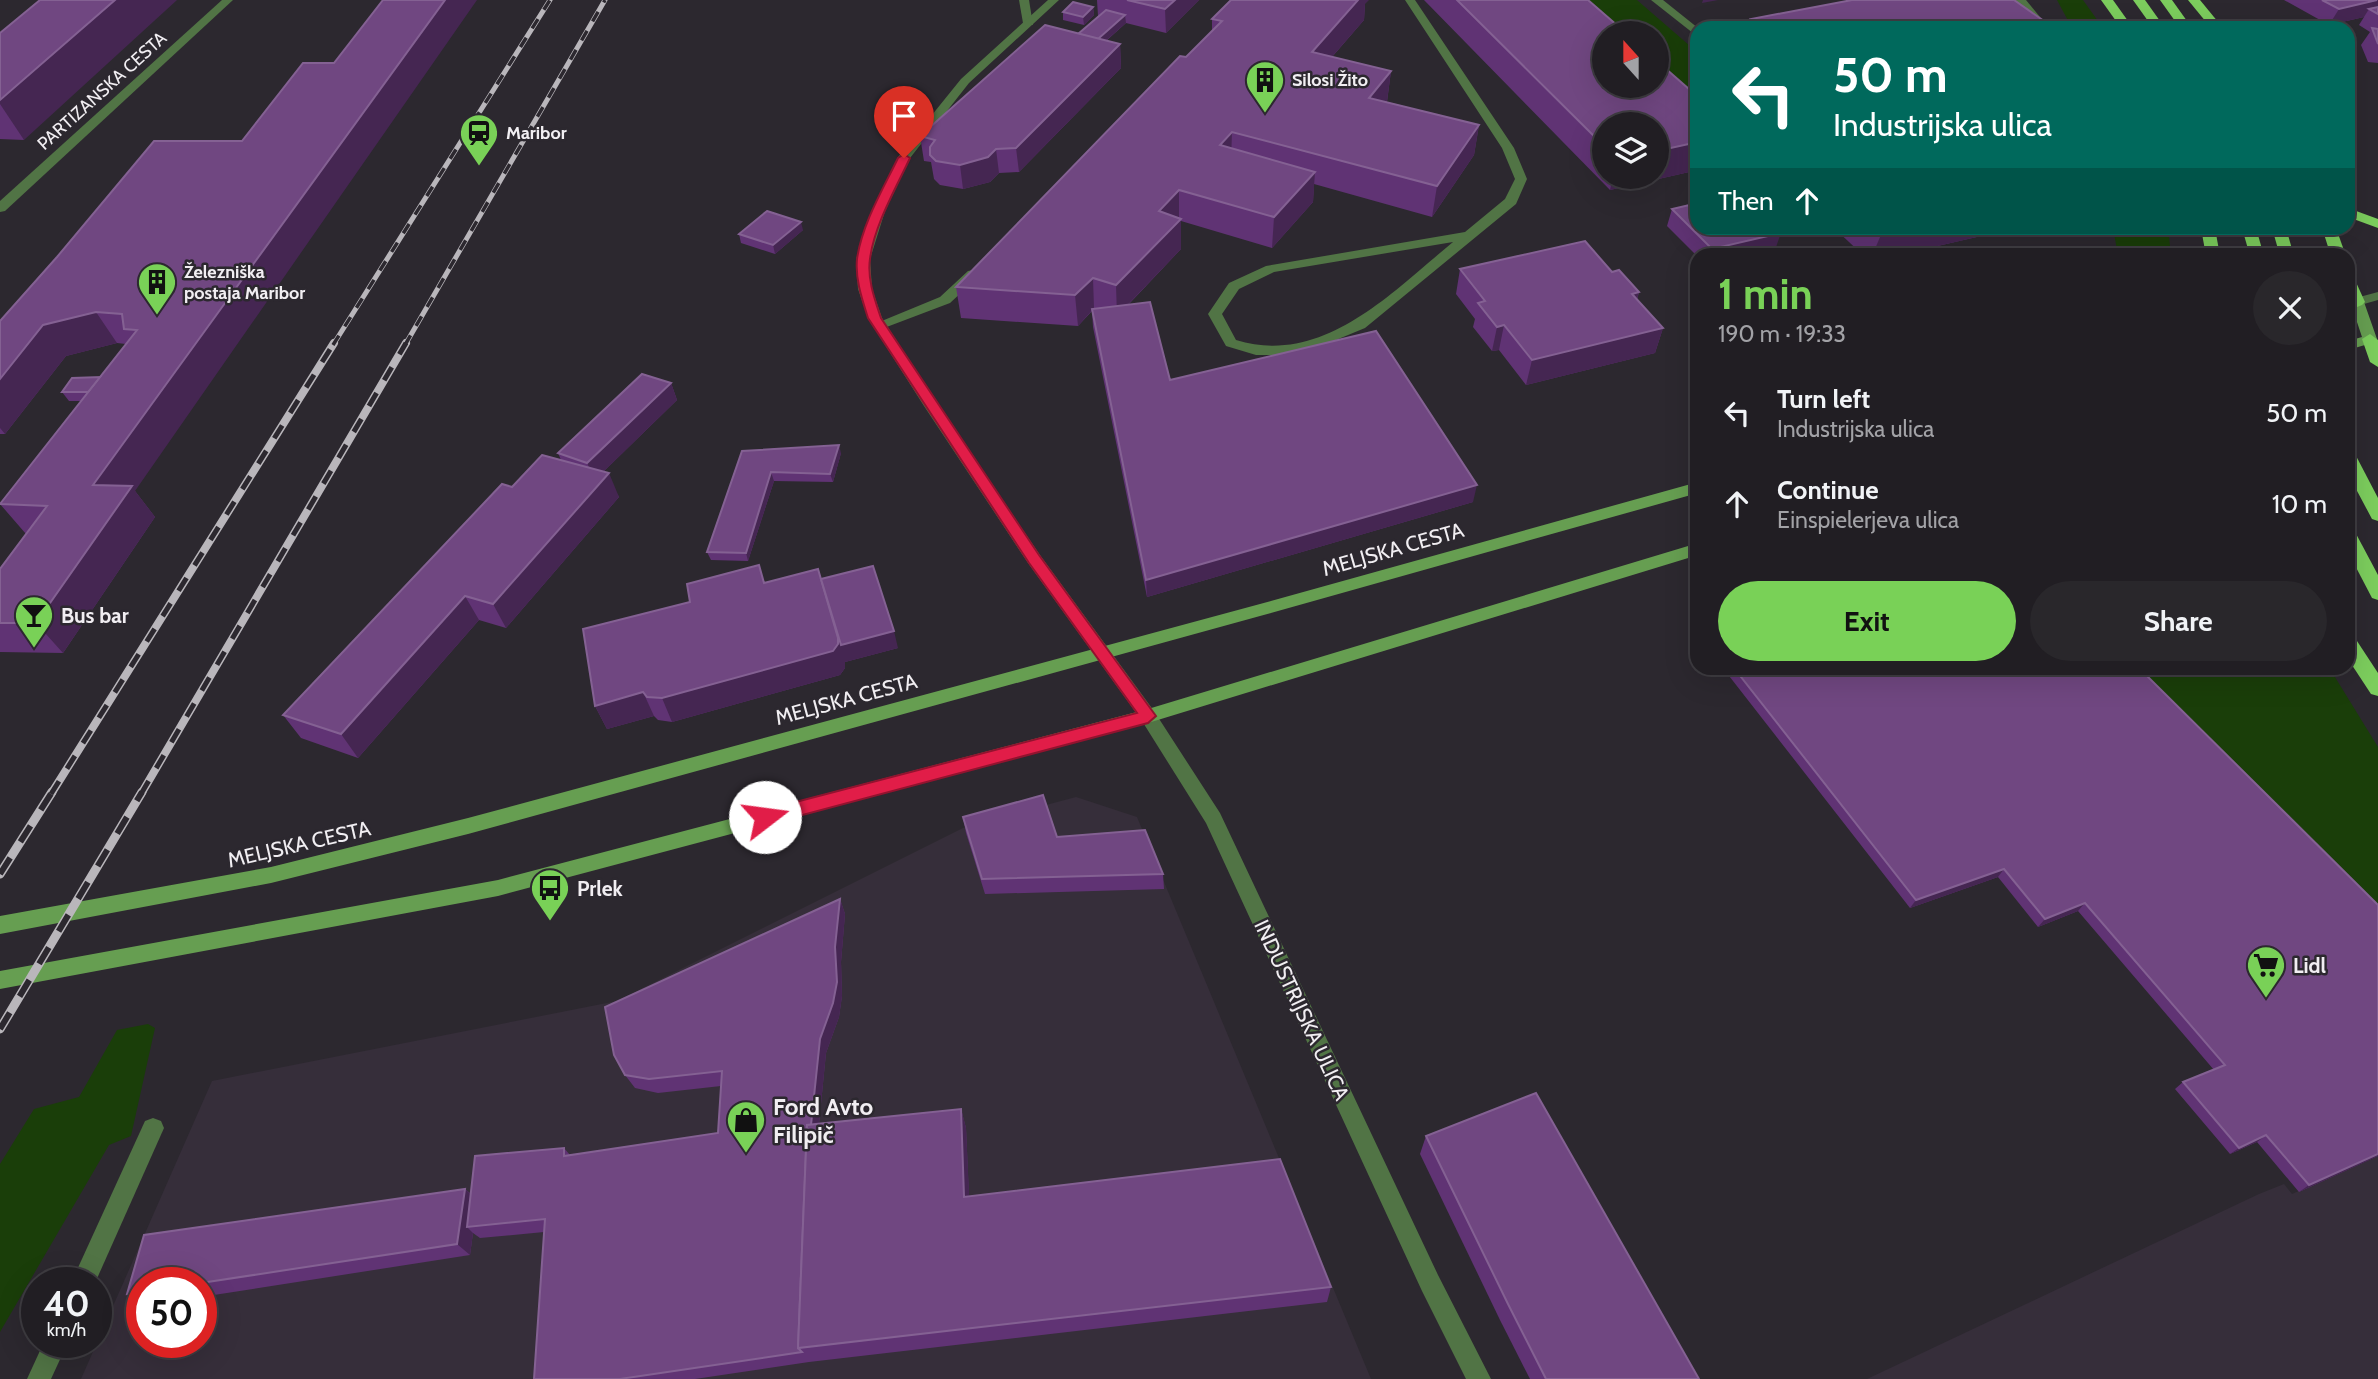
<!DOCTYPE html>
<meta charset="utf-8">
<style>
body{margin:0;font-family:Cabin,sans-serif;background:#29272b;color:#f1f3f6;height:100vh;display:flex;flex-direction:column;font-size:26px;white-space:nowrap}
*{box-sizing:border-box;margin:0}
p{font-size:23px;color:#a2a2a6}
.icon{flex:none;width:38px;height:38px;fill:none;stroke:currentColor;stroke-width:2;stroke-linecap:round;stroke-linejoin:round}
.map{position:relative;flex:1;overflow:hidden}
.drawer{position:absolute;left:1690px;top:248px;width:665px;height:427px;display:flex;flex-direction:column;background:#211e23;border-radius:21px;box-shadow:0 7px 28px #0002,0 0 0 2px #3e3c41}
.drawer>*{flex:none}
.hud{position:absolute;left:1690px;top:21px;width:665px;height:214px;border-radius:21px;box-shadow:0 7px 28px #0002,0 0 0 2px #3e3c41;background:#00695c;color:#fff;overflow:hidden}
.needle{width:46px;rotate:339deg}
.controls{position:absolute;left:1592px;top:21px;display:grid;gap:14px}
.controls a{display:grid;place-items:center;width:77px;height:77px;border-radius:50%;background:#211e23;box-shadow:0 7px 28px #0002,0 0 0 2px #3e3c41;font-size:35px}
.speed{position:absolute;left:21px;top:1267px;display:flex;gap:14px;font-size:35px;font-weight:700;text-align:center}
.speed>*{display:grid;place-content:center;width:91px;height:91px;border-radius:50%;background:#211e23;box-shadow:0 7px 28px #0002,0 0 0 2px #3e3c41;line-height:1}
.speed small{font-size:18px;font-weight:400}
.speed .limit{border:10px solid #d22;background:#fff;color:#111}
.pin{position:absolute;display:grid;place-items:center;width:60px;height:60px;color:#fff;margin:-72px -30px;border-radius:50% 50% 50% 0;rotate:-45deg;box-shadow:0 0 7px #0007}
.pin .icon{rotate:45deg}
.me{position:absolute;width:77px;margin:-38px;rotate:75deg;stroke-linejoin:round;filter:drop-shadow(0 0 5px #0008)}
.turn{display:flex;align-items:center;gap:24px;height:147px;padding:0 28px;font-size:32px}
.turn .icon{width:91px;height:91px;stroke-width:2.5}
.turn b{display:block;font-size:49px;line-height:60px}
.then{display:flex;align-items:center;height:66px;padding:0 28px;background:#0003;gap:14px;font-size:26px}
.round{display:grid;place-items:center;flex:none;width:74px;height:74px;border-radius:37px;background:#29272b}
.head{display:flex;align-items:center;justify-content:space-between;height:119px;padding:0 28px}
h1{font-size:42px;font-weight:800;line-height:52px;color:#79d157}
.action{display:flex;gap:14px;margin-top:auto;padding:14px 28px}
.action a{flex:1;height:80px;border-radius:42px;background:#79d157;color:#111;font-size:28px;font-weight:800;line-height:80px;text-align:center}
.action a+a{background:#29272b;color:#f1f3f6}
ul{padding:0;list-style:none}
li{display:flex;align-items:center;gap:21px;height:91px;padding:0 28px}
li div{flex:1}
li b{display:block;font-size:26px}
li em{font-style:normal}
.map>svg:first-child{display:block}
.built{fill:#362e3a;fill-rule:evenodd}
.green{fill:#1a3e09}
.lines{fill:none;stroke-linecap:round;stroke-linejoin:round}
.service{fill:#517445;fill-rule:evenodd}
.minor{fill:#517445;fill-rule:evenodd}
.tertiary{fill:#517445;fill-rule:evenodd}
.secondary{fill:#669e51;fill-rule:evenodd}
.trunk{fill:#7ccd5d;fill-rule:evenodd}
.rail-far2-casing{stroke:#b9b6bb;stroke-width:5}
.rail-far1-casing{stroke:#b9b6bb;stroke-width:8}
.rail-casing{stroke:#b9b6bb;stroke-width:9}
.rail-far2{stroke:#2c282f;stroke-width:3.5;stroke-dasharray:11;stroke-linecap:butt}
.rail-far1{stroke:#2c282f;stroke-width:5;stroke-dasharray:15;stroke-linecap:butt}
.rail{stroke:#2c282f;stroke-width:6;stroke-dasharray:19;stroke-linecap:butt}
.wall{fill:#603374;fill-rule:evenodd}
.shaded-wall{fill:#452652}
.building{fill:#704781;stroke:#846193;stroke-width:2}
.route{fill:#e11d48;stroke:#92132f;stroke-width:2}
.labels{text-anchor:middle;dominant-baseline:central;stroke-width:5;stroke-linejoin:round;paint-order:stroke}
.far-poi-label{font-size:18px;font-weight:bold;fill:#f1eef2;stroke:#2c282f;text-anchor:start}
.far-street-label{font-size:18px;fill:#f1eef2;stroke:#2c282f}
.street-label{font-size:21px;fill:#f1eef2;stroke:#2c282f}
.poi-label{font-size:21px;font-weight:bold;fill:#f1eef2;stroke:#2c282f;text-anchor:start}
.near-poi-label{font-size:24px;font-weight:bold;fill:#f1eef2;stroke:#2c282f;text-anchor:start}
</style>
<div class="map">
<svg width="2378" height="1379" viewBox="0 0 2378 1379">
<rect width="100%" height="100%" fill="#2c282f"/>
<g class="built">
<path d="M1076,797L1137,817L1371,1379H81L212,1081L617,1001L967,826ZM142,1283H201V1342H142Z"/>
<polygon points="2378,1156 2378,1379 1867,1379 2259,1194 2284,1184 2292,1194"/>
</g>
<g class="green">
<polygon points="1550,0 1637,0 1697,52 1697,135 1657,86 1657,33 1605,33"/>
<polygon points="2057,0 2083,0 2103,28 2072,28"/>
<polygon points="2113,228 2168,228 2171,255 2118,255"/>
<polygon points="2133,669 2330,669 2378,747 2378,912"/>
<polygon points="148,1024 155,1028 131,1136 109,1145 0,1332 0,1164 34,1109 79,1097 117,1030"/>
</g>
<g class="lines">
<g class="service">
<polygon points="1019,0 1029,0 1033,25 1023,23"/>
<path d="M1405,0H1415L1514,148L1527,179L1516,204L1365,328L1319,347L1278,355H1256L1226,346L1208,314L1229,283L1266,266L1465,232L1505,199L1515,179L1502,148ZM1453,242C1392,292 1323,367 1236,340L1222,314L1239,289L1274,272Z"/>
<polygon points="1651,0 1663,0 1698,28 1698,37"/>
<polygon points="2015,0 2026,0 2049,28 2037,28"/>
<polygon points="973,270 978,271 978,277 950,303 884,328 874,328 872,325 940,297 968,271"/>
</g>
<g class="minor">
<polygon points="1048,0 1059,0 969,83 910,158 885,211 870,259 872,289 882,318 934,400 1040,555 1154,711 1220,813 1438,1275 1491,1379 1466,1379 1422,1291 1206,823 1142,721 1028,563 924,406 868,318 858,289 856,259 873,211 898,157 961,79"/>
<polygon points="153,1118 161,1121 164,1128 95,1283 71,1283 145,1121"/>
<polygon points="44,1342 68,1342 51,1379 27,1379"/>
</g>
<g class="tertiary">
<polygon points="222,0 233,0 5,211 0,212 0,201"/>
<polygon points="2378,292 2378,300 2357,306 2350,302 2352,299"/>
</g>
<g class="secondary">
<polygon points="2357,298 2364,302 2377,339 2375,342 2348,350 2348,341 2362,337 2352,307 2348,308 2348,300"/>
<polygon points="1698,482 1698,493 1260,616 468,834 271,883 0,934 0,916 271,867 468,818 1260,604"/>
<polygon points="1698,543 1698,555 1148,723 498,896 0,989 0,971 498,880 1148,709"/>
</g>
<g class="trunk">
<polygon points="2101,0 2113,0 2133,28 2121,28"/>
<polygon points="2133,0 2145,0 2165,28 2153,28"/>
<polygon points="2160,0 2172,0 2192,28 2180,28"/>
<polygon points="2188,0 2200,0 2223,28 2211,28"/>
<polygon points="2348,208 2378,219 2378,228 2348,217"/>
<polygon points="2201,228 2215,228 2220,256 2206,256"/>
<polygon points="2242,228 2256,228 2264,256 2250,256"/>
<polygon points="2272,228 2286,228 2294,256 2280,256"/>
<polygon points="2322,228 2336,228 2346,256 2331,256"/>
<polygon points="2348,276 2355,280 2365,302 2362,305 2357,307 2349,302"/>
<polygon points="2370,334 2378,340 2378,367 2370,362 2362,339"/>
<polygon points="2348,450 2354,452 2378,498 2378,521 2372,519 2348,474"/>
<polygon points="2348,528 2354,530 2378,575 2378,600 2372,598 2348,552"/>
<polygon points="2348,636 2355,638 2378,673 2378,696 2371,694 2348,659"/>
</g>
<g class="rail-far2-casing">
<g id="rail-far2">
<polyline points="333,345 550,0"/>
<polyline points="405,345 605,0"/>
</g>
</g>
<g class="rail-far1-casing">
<g id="rail-far1">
<polyline points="51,794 334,343"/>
<polyline points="141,794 406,343"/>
</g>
</g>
<g class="rail-casing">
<g id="rail">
<polyline points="0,874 52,792"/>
<polyline points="0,1029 142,792"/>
</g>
</g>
<use href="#rail-far2" class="rail-far2"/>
<use href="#rail-far1" class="rail-far1"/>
<use href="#rail" class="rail"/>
</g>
<g class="wall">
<polygon points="1097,0 1199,0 1166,33 1126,23 1106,41 1120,44 1121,68 1019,172 999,173 990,182 963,189 940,185 934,179 931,162 924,161 920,136 1078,34 1098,16"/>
<path d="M1424,0H1588L1698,97V170L1610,190ZM1605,124L1657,177H1605Z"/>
<polygon points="2284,0 2378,0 2378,63 2368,62 2361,45 2370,32 2359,25 2364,17 2329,25"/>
<polygon points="1365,4 1364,20 1332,57 1391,71 1387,102 1479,125 1474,155 1432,217 1314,184 1313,202 1272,248 1181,221 1181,249 1129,304 1170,380 1473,502 1147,597 1093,327 1092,311 1078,326 961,318 956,287 1212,31 1212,19"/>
<polygon points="1093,7 1094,15 1084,25 1063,20 1063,12"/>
<polygon points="1751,19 2054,28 1748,28"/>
<polygon points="0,33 24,140 0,139"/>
<polygon points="154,141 135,491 155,517 63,653 0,652 0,569 26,534 0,504 81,401 69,401 62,392 100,377 126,344 117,343 66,356 5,434 0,434 0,321 57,257"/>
<polygon points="1672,209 1775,250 1750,256 1698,256 1698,257 1667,226"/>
<polygon points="1834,228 2016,228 1894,256 1864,256"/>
<polygon points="803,230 775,254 741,243 739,234"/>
<polygon points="1460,269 1612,272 1639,292 1637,300 1663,328 1655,353 1526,385 1499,350 1492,351 1473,327 1475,319 1456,294"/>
<polygon points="671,383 677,400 604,471 619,497 506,628 479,620 358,758 301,738 283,715 512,487 561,460 558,453"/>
<polygon points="742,451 841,453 833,482 774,481 748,561 711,560 707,552"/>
<polygon points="821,579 898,648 845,662 845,668 840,675 672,722 658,720 654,716 607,729 595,706 765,583"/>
<polygon points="1728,668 2139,668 2378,905 2378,1156 2299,1192 2257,1142 2230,1154 2175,1089 2183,1082 2214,1070 2078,911 2038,927 1998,877 1910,908 1726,672"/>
<polygon points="963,817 1057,837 1163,874 1164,889 985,894 966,833"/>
<polygon points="840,899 845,914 841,962 842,996 839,1017 826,1053 819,1124 961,1109 966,1128 969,1197 1280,1159 1331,1287 1327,1302 809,1362 695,1379 534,1379 544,1232 480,1238 473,1233 470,1255 201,1297 201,1283 142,1283 142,1303 127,1294 144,1235 465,1189 471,1194 475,1156 564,1148 570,1155 718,1133 721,1086 658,1093 635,1088 625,1075 614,1055 605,1007"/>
<polygon points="1426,1136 1699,1379 1530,1379 1500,1320 1420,1154"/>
</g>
<g class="shaded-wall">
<polygon points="115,0 177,0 24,140 0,104 0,100"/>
<polygon points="445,0 477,0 135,491 155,517 63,653 36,623 93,485"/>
<polygon points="1175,0 1199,0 1166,33 1165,9"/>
<polygon points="1355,0 1369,0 1365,4 1364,20 1310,82 1312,52"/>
<polygon points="1703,0 1718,0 1702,3"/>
<polygon points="2378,0 2378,14 2369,9 2364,17 2329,25 2339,9"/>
<polygon points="1093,7 1094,15 1084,25 1083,17"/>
<polygon points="1125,15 1126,23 1085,59 1085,51"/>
<polygon points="1120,44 1121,68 1019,172 1016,148"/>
<polygon points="1391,71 1387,101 1366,128 1369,98"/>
<polygon points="1479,125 1474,155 1432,217 1437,186"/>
<polygon points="1232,132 1231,162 1220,145"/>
<polygon points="1698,142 1698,170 1610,190 1613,177 1657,177 1657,151"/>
<polygon points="996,149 999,173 990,182 963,189 960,165"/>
<polygon points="1315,172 1313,202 1272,248 1274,217"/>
<polygon points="1179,190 1179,220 1181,219 1181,249 1117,316 1116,285 1159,211"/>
<polygon points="801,222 803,230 775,254 773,245"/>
<polygon points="1896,228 2016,228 1894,256 1872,256 1883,230"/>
<polygon points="1781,233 1775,250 1750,256 1710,256 1712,249"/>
<polygon points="1093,278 1094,308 1078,326 1075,295"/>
<polygon points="1639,292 1632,317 1632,294"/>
<polygon points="96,312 117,343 66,356 5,434 0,428 0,379 43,325"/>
<polygon points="1504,325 1499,350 1492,351 1497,327"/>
<polygon points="1663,328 1655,353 1526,385 1532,360"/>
<polygon points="671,383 677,400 595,480 587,463"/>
<polygon points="839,445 841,453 833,482 830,474"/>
<polygon points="771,472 774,481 748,561 746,553"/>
<polygon points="609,473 619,497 506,628 493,604"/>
<polygon points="1477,485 1473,502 1147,597 1146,580"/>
<polygon points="465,596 479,620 358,758 341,734"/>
<polygon points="894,631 898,648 845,662 845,668 840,675 672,722 662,698 838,638"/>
<polygon points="643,692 654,716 607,729 595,706"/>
<polygon points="2004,869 1998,877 1910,908 1916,900"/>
<polygon points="840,899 845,914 841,962 842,996 839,1017 826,1053 817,1144 810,1131 820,1039"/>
<polygon points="2085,903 2078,911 2038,927 2045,919"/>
<polygon points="961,1109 966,1128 970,1214 964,1197"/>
<polygon points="2266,1135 2257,1142 2230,1154 2239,1148"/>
<polygon points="2378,1154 2378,1156 2299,1192 2309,1185"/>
<polygon points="465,1189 478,1201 467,1227 473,1233 470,1255 457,1244"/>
</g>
<g class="building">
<polygon points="40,0 115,0 0,100 0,33"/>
<polygon points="383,0 445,0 93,485 132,486 36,623 0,623 0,569 47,506 0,504 137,330 124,329 122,314 96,312 43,325 0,379 0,321 57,257 154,141 242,141 303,63 334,63"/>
<polygon points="1127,0 1175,0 1165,9"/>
<polygon points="1231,0 1358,0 1312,52 1391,71 1369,98 1479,125 1437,186 1232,132 1220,145 1315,172 1274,217 1179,190 1159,211 1181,219 1116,285 1093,278 1075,295 956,287 1180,56 1186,57 1222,21 1212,19"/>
<polygon points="1457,0 1588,0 1626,33 1605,33 1605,86 1657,86 1657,61 1698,97 1698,142 1657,151 1657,124 1605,124 1605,147"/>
<polygon points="1852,0 2014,0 2054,28 1762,28 1751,19"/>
<polygon points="2322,0 2377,0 2339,9"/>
<polygon points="1073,2 1093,7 1083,17 1063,12"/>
<polygon points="2378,7 2378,14 2369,9"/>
<polygon points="1106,10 1125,15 1098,39 1078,34"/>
<polygon points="1045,25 1120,44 1016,148 996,149 988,157 960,165 936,161 930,155 930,147 935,140 920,136"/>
<polygon points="2372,28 2378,29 2378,44"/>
<polygon points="1698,203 1698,228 1775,228 1781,233 1712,249 1672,209"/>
<polygon points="767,211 801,222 773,245 739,234"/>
<polygon points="1880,228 1896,228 1883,230"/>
<polygon points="1585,241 1612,272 1619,270 1639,292 1632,294 1663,328 1532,360 1504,325 1497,327 1478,303 1485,301 1460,269"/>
<polygon points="1150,302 1170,380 1376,331 1477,485 1146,580 1092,309"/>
<polygon points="642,374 671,383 587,463 558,453"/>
<polygon points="100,377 88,392 62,392 72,378"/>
<polygon points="839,445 830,474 771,472 746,553 707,552 742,451"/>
<polygon points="542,455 609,473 493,604 465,596 341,734 283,715 502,484 512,487"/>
<polygon points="759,565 764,583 818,569 838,638 838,644 833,651 662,698 647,697 643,692 595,706 583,629 690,602 687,584"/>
<polygon points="873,566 894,631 841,645 821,579"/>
<polygon points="1734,668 2139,668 2378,905 2378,1154 2309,1185 2266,1135 2239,1148 2183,1082 2225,1065 2085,903 2045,919 2004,869 1916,900"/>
<polygon points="1043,795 1057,837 1145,830 1163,874 982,879 963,817"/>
<polygon points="840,899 835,947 837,982 833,1003 820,1039 811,1125 807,1125 798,1348 802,1352 620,1379 534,1379 545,1219 467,1227 475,1156 564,1148 564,1156 718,1133 722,1071 649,1079 625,1075 614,1055 605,1007"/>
<polygon points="1536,1093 1699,1379 1546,1379 1508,1304 1426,1136"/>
<polygon points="961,1109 964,1197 1280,1159 1331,1287 798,1348 807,1125"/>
<polygon points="465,1189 457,1244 201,1283 142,1283 142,1292 127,1294 144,1235"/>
</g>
<path class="route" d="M904,154L910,158C896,188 874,226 870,259C867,279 875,300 881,318L1039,555L1156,716L1148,723L765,825L759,822L756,817L759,812L765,810L1137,713L1029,563L868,318C862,299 855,279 857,259C862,224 883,189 898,158Z"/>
<defs>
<g id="building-pin" transform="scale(2.0125)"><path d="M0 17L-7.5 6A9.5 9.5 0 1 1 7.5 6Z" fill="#79d157" stroke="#2c282f"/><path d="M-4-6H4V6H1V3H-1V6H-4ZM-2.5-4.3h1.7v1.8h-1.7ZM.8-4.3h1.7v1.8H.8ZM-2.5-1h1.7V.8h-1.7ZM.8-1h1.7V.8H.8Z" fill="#111"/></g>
<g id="station-pin" transform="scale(2.0125)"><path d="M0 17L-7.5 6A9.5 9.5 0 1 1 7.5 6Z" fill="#79d157" stroke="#2c282f"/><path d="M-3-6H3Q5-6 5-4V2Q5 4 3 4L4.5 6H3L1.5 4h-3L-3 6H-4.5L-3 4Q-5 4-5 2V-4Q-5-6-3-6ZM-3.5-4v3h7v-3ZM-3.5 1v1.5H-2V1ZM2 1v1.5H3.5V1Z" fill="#111"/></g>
<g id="bar-pin" transform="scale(2.0125)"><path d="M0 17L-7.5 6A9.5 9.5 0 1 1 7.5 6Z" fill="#79d157" stroke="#2c282f"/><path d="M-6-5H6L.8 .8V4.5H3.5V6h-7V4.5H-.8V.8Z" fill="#111"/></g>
<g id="bus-pin" transform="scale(2.0125)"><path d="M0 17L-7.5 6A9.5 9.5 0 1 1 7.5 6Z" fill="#79d157" stroke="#2c282f"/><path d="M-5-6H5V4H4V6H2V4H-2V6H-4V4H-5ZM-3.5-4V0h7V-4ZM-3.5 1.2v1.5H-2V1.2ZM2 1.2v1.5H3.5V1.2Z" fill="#111"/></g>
<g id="supermarket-pin" transform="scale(2.0125)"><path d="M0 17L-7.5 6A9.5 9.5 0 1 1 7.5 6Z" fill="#79d157" stroke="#2c282f"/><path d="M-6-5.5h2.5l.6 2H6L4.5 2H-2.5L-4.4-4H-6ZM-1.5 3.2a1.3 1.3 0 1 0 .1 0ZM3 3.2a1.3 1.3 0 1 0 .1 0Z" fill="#111"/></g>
<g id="shop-pin" transform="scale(2.0125)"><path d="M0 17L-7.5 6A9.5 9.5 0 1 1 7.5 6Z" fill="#79d157" stroke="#2c282f"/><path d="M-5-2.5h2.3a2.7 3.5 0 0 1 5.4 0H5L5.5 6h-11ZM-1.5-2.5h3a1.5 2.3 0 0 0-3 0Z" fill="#111"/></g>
</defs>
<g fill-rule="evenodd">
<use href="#building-pin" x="1265" y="80"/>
<use href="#station-pin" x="479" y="133"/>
<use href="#building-pin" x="157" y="282"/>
<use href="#bar-pin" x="34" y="615"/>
<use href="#bus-pin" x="550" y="888"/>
<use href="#supermarket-pin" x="2266" y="965"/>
<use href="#shop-pin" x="746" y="1120"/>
</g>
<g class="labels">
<g class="far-poi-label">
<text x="1292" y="80">Silosi Žito</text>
<text x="506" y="133">Maribor</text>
<text x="184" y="272">Železniška<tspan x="184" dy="21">postaja Maribor</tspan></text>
</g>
<g class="far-street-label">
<text transform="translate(102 91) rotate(-42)">PARTIZANSKA CESTA</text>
</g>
<g class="street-label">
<text transform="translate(1393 549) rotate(-16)">MELJSKA CESTA</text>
<text transform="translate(846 699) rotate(-15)">MELJSKA CESTA</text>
<text transform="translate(299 844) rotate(-13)">MELJSKA CESTA</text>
<text transform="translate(1302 1010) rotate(65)">INDUSTRIJSKA ULICA</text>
</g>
<g class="poi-label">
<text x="61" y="615">Bus bar</text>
<text x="577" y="888">Prlek</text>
<text x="2293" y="965">Lidl</text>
</g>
<g class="near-poi-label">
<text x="773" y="1106">Ford Avto<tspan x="773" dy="28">Filipič</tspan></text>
</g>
</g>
</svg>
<div class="controls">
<a><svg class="needle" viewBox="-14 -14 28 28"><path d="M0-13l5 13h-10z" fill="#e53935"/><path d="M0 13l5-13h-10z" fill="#a2a2a6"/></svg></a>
<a><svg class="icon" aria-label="layers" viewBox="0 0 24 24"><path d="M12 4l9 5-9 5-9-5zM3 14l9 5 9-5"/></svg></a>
</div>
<div class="speed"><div>40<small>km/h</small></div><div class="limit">50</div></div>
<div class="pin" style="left:904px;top:158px;background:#d93025"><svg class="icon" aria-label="arrive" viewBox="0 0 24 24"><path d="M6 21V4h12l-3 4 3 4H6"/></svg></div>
<svg class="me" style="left:765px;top:817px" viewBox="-20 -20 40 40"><circle r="19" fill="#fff"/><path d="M0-13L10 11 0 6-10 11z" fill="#e11d48"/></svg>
<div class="hud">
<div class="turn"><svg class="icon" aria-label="left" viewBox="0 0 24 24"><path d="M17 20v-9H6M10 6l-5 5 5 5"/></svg><div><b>50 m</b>Industrijska ulica</div></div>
<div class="then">Then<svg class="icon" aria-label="ahead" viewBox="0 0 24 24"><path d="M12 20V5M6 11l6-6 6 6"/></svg></div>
</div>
<section class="drawer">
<div class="head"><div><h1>1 min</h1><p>190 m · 19:33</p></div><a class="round"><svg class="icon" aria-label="close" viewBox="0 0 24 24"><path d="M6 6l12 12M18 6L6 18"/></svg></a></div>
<ul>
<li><svg class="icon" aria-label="left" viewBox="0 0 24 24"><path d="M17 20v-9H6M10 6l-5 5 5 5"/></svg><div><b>Turn left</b><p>Industrijska ulica</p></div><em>50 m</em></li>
<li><svg class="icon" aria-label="ahead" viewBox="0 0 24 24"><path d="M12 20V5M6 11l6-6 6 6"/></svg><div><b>Continue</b><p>Einspielerjeva ulica</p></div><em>10 m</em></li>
</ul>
<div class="action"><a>Exit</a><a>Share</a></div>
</section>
</div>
